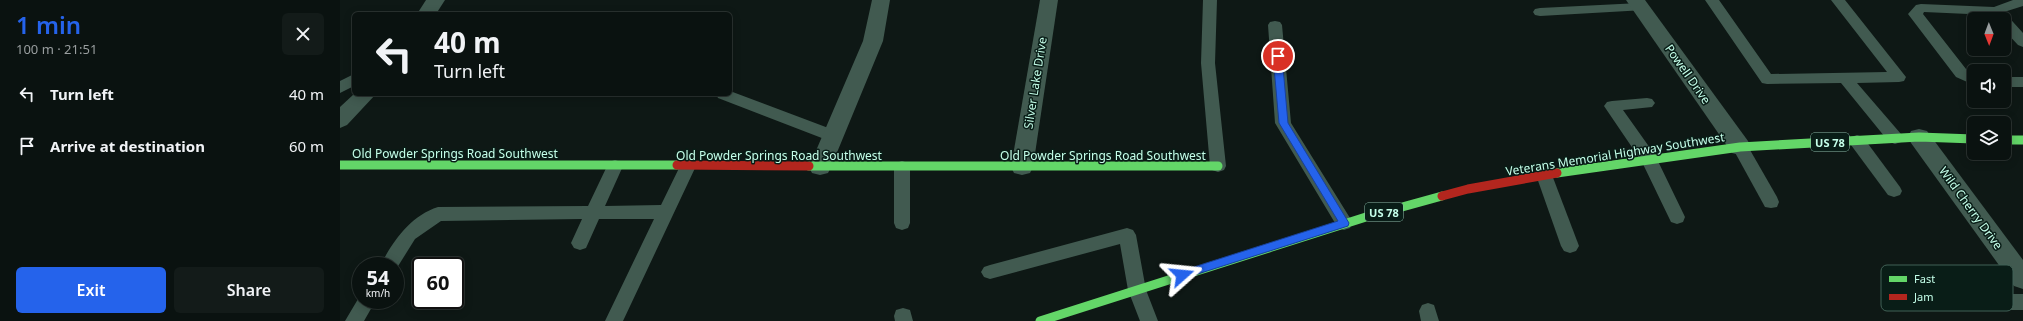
<!DOCTYPE html>
<meta charset="utf-8">
<style>
body{margin:0;font-family:"Noto Sans",sans-serif;background:#131b19;color:#f1f3f6;height:100vh;display:flex;flex-direction:column;font-size:15px;white-space:nowrap}
*{box-sizing:border-box;margin:0}
p{font-size:13px;color:#999e9f}
.icon{flex:none;width:22px;height:22px;fill:none;stroke:currentColor;stroke-width:2;stroke-linecap:round;stroke-linejoin:round}
.map{position:relative;flex:1;overflow:hidden}
.panel{display:flex;flex-direction:column;background:#0a1210;width:340px}
.panel>*{flex:none}
.top-card{position:absolute;left:12px;top:12px;width:380px;height:84px;border-radius:6px;box-shadow:0 2px 10px #0003,0 0 0 1px #2a3230;background:#0a1210;color:#f1f3f6;overflow:hidden}
.needle{width:26px;rotate:179deg}
.tools{position:absolute;left:1627px;top:12px;display:grid;gap:8px}
.tools a{display:grid;place-items:center;width:44px;height:44px;border-radius:6px;background:#0a1210;box-shadow:0 2px 10px #0003,0 0 0 1px #2a3230;font-size:20px}
.speed{position:absolute;left:12px;top:257px;display:flex;gap:8px;font-size:20px;font-weight:700;text-align:center}
.speed>*{display:grid;place-content:center;width:52px;height:52px;border-radius:50%;background:#0a1210;box-shadow:0 2px 10px #0003,0 0 0 1px #2a3230;line-height:1}
.speed small{font-size:10px;font-weight:400}
.speed .limit{border:2px solid #111;border-radius:6px;background:#fff;color:#111}
.pin{position:absolute;display:grid;place-items:center;width:34px;height:34px;color:#fff;margin:-17px;border:2px solid #fff;border-radius:50%;box-shadow:0 1px 4px #0007}
.me{position:absolute;width:44px;margin:-22px;rotate:72deg;stroke-linejoin:round;filter:drop-shadow(0 0 3px #0008)}
.turn{display:flex;align-items:center;gap:14px;height:84px;padding:0 16px;font-size:18px}
.turn .icon{width:52px;height:52px;stroke-width:2.5}
.turn b{display:block;font-size:28px;line-height:34px}
.round{display:grid;place-items:center;flex:none;width:42px;height:42px;border-radius:6px;background:#131b19}
.headline{display:flex;align-items:center;justify-content:space-between;height:68px;padding:0 16px}
h1{font-size:24px;font-weight:600;line-height:30px;color:#2563eb}
.cta{display:flex;gap:8px;margin-top:auto;padding:8px 16px}
.cta a{flex:1;height:46px;border-radius:6px;background:#2563eb;color:#fff;font-size:16px;font-weight:600;line-height:46px;text-align:center}
.cta a+a{background:#131b19;color:#f1f3f6}
ul{padding:0;list-style:none}
li{display:flex;align-items:center;gap:12px;height:52px;padding:0 16px}
li div{flex:1}
li b{display:block;font-size:15px}
li em{font-style:normal}
main{display:flex;flex:1;min-height:0}
.map>svg:first-child{display:block}
.lines{fill:none;stroke-linecap:round;stroke-linejoin:round}
.lane{fill:#415a50;fill-rule:evenodd}
.street{fill:#415a50;fill-rule:evenodd}
.fast{stroke:#63d668;stroke-width:9}
.jam{stroke:#b3261e;stroke-width:9}
.route{fill:#2563eb;stroke:#184099}
.labels{text-anchor:middle;dominant-baseline:central;stroke-width:3;stroke-linejoin:round;paint-order:stroke}
.shield{fill:#091d17;stroke:#8dbbab;stroke-width:1}
.shield-label{font-size:11px;font-weight:bold;fill:#c5ffea}
.street-label{font-size:12px;fill:#c5ffea;stroke:#091d17}
.key{fill:#091d17;stroke:#416156;stroke-width:1}
.key-label{font-size:11px;fill:#c5ffea}
</style>
<main>
<section class="panel">
<div class="headline"><div><h1>1 min</h1><p>100 m · 21:51</p></div><a class="round"><svg class="icon" aria-label="close" viewBox="0 0 24 24"><path d="M6 6l12 12M18 6L6 18"/></svg></a></div>
<ul>
<li><svg class="icon" aria-label="left" viewBox="0 0 24 24"><path d="M17 20v-9H6M10 6l-5 5 5 5"/></svg><div><b>Turn left</b></div><em>40 m</em></li>
<li><svg class="icon" aria-label="arrive" viewBox="0 0 24 24"><path d="M6 21V4h12l-3 4 3 4H6"/></svg><div><b>Arrive at destination</b></div><em>60 m</em></li>
</ul>
<div class="cta"><a>Exit</a><a>Share</a></div>
</section>
<div class="map">
<svg width="1683" height="321" viewBox="0 0 1683 321">
<rect width="100%" height="100%" fill="#0e1815"/>
<g class="lines">
<g class="lane">
<polygon points="863,0 877,0 875,63 886,166 884,170 878,172 872,170 870,166 861,63"/>
<polygon points="1365,0 1379,0 1431,74 1547,72 1491,0 1505,0 1566,77 1564,81 1559,82 1517,83 1561,134 1563,138 1561,142 1555,144 1549,142 1501,83 1427,84 1422,83"/>
<polygon points="1673,0 1683,0 1683,6 1664,12 1683,33 1683,47 1678,45 1664,30 1664,19 1655,19 1651,15 1584,12 1583,14 1626,69 1634,74 1634,85 1616,77 1568,14 1576,5 1581,4 1654,7"/>
<polygon points="1300,3 1305,4 1307,7 1305,10 1200,16 1195,15 1193,12 1195,9 1200,8"/>
<polygon points="935,21 940,22 942,25 951,123 1010,218 1012,223 1010,228 1004,230 998,228 935,123 928,25 930,22"/>
<polygon points="14,74 14,86 0,93 0,81"/>
<rect x="1664" y="77" width="19" height="10"/>
<polygon points="390,91 499,132 501,136 499,140 493,142 487,140 378,98 376,94 390,94"/>
<polygon points="1307,98 1312,99 1315,103 1312,107 1283,110 1315,155 1345,217 1343,222 1337,224 1331,222 1302,162 1264,106 1267,102 1272,101"/>
<polygon points="1517,135 1523,137 1560,187 1562,191 1560,195 1554,197 1548,195 1511,145 1509,141 1511,137"/>
<polygon points="1400,141 1406,143 1437,197 1439,202 1437,207 1431,208 1425,207 1392,147 1394,143"/>
<path d="M275,160L281,162L283,166L265,206L321,205L342,162L348,160L354,162L356,166L283,321H265L314,219H259L246,248L240,250L234,248L231,243L242,219L101,221L75,239L55,271V266H40C53,241 70,216 98,207L248,206L269,162Z"/>
<polygon points="562,161 568,163 570,167 570,223 568,228 562,230 556,228 554,223 554,167 556,163"/>
<polygon points="1204,169 1210,171 1212,175 1239,246 1236,251 1230,253 1224,251 1221,246 1196,175 1198,171"/>
<polygon points="787,228 793,230 796,235 806,290 818,321 800,321 788,290 780,244 650,279 644,277 641,272 644,267 650,265"/>
<polygon points="1614,265 1620,267 1642,294 1683,294 1683,310 1637,310 1631,307 1605,272 1608,267"/>
<polygon points="21,294 21,300 36,300 24,321 5,321"/>
<polygon points="1088,303 1094,305 1099,321 1081,321 1079,311 1082,305"/>
<polygon points="563,308 570,310 573,321 555,321 554,316 556,310"/>
</g>
<g class="street">
<polygon points="86,0 105,0 96,14 77,14"/>
<polygon points="532,0 550,0 543,41 491,167 488,173 480,175 472,173 469,167 523,41"/>
<polygon points="700,0 718,0 693,167 690,173 682,175 674,173 671,167"/>
<polygon points="1286,0 1305,0 1408,141 1411,147 1408,153 1400,155 1392,153"/>
<polygon points="14,94 36,94 7,125 0,128 0,107"/>
<polygon points="1579,129 1587,131 1683,260 1683,289 1674,286 1571,143 1568,137 1571,131"/>
</g>
<g class="fast">
<polyline points="1664,140 1683,140"/>
<polyline points="0,165 337,165"/>
<polyline points="469,166 878,166"/>
<polyline points="1217,173 1400,147 1579,137 1634,139"/>
<polyline points="700,321 1026,217 1102,196"/>
</g>
<g class="jam">
<polyline points="337,165 469,166"/>
<polyline points="1102,196 1128,189 1217,173"/>
</g>
</g>
<polygon class="route" points="938,53 942,56 948,123 1009,223 1008,226 842,279 838,278 836,275 838,272 998,221 939,123 933,56"/>
<g class="labels">
<g class="shield">
<rect x="1471" y="133" width="38" height="18" rx="3"/>
<rect x="1025" y="203" width="38" height="18" rx="3"/>
</g>
<g class="shield-label">
<text x="1490" y="142">US 78</text>
<text x="1044" y="212">US 78</text>
</g>
<g class="street-label">
<text transform="translate(1348 74) rotate(55)">Powell Drive</text>
<text transform="translate(695 83) rotate(-81)">Silver Lake Drive</text>
<text x="115" y="153">Old Powder Springs Road Southwest</text>
<text transform="translate(1275 154) rotate(-9)">Veterans Memorial Highway Southwest</text>
<text x="439" y="155">Old Powder Springs Road Southwest</text>
<text x="763" y="155">Old Powder Springs Road Southwest</text>
<text transform="translate(1631 208) rotate(54)">Wild Cherry Drive</text>
</g>
</g>
<rect x="1541" y="265" width="132" height="46" rx="6" class="key"/>
<rect x="1549" y="276" width="18" height="6" fill="#63d668"/>
<rect x="1549" y="294" width="18" height="6" fill="#b3261e"/>
<g class="key-label">
<text x="1574" y="283">Fast</text>
<text x="1574" y="301">Jam</text>
</g>
</svg>
<div class="tools">
<a><svg class="needle" viewBox="-14 -14 28 28"><path d="M0-13l5 13h-10z" fill="#e53935"/><path d="M0 13l5-13h-10z" fill="#999e9f"/></svg></a>
<a><svg class="icon" aria-label="sound" viewBox="0 0 24 24"><path d="M4 9h4l5-4v14l-5-4H4zM17 9q2 3 0 6"/></svg></a>
<a><svg class="icon" aria-label="layers" viewBox="0 0 24 24"><path d="M12 4l9 5-9 5-9-5zM3 14l9 5 9-5"/></svg></a>
</div>
<div class="speed"><div>54<small>km/h</small></div><div class="limit">60</div></div>
<div class="pin" style="left:938px;top:56px;background:#d93025"><svg class="icon" aria-label="arrive" viewBox="0 0 24 24"><path d="M6 21V4h12l-3 4 3 4H6"/></svg></div>
<svg class="me" style="left:842px;top:275px" viewBox="-20 -20 40 40"><path d="M0-17L14 15 0 8-14 15z" fill="#2563eb" stroke="#fff" stroke-width="4"/></svg>
<div class="top-card">
<div class="turn"><svg class="icon" aria-label="left" viewBox="0 0 24 24"><path d="M17 20v-9H6M10 6l-5 5 5 5"/></svg><div><b>40 m</b>Turn left</div></div>
</div>
</div>
</main>
